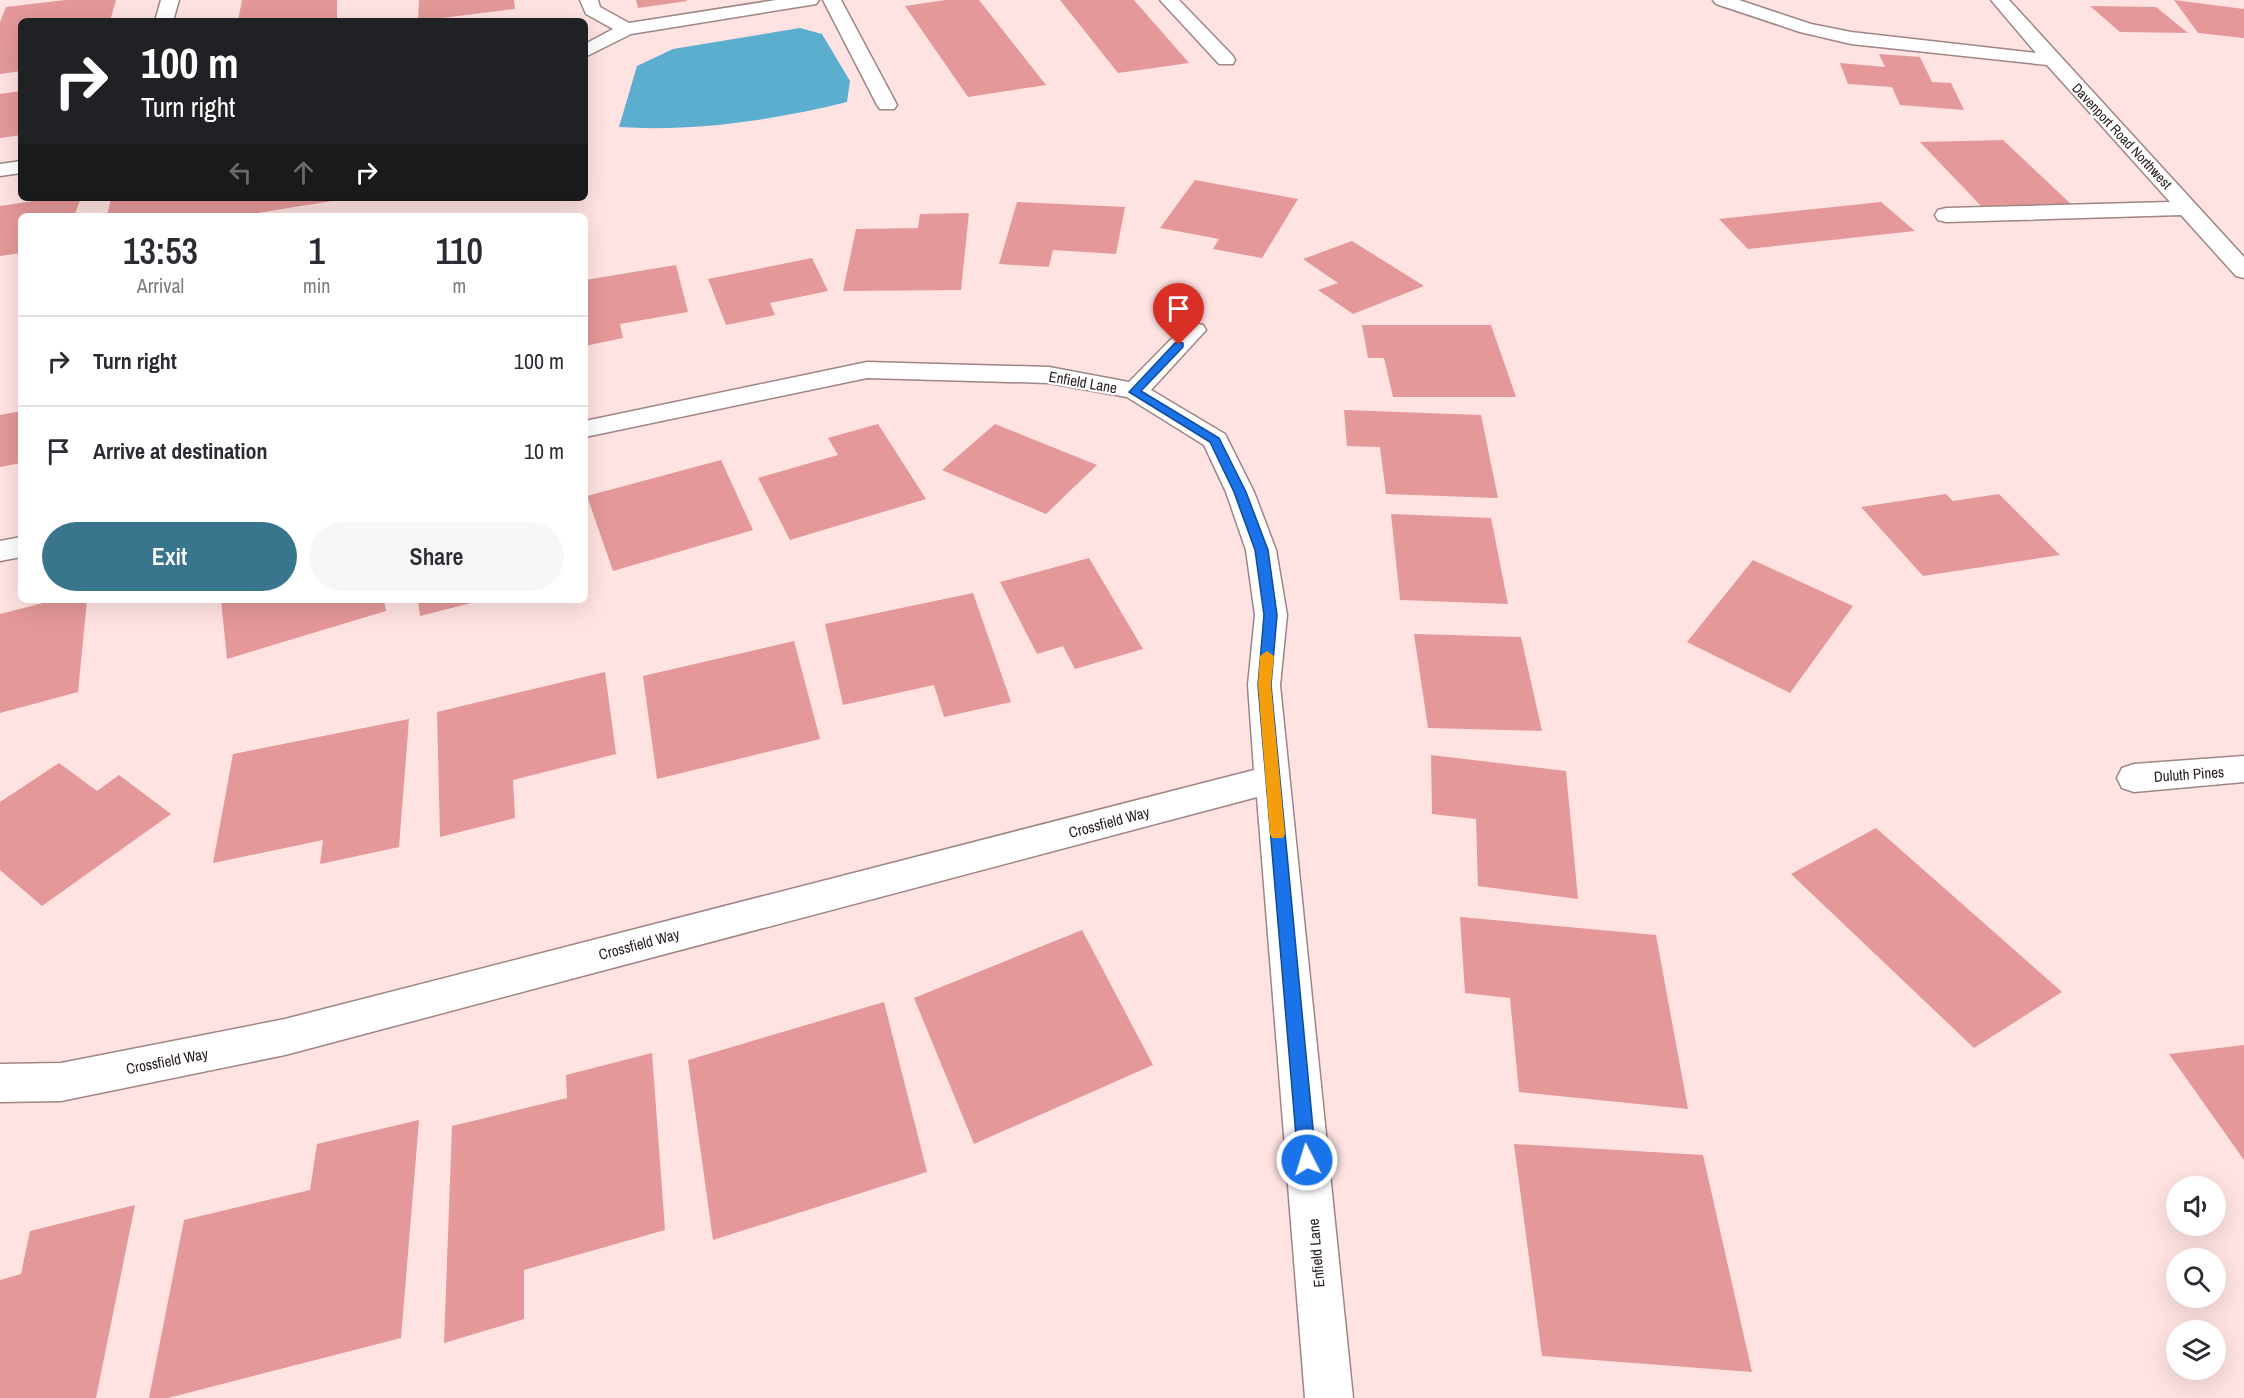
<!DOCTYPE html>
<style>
body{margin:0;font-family:"Archivo Narrow",sans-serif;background:#f7f7f7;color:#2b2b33;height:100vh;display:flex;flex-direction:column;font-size:22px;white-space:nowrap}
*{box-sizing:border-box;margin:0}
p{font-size:20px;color:#7c7c81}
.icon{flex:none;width:33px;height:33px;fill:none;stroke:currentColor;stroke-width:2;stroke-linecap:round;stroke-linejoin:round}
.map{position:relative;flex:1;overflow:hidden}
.side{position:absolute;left:18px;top:213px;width:570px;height:390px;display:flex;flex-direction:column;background:#fff;border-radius:9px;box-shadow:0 6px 24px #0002}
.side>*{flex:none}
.guide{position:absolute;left:18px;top:18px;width:570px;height:183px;border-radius:9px;box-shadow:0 6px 24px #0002;background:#202124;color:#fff;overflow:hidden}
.fabs{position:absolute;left:2166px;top:1176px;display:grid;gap:12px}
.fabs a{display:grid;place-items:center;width:60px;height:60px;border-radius:50%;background:#fff;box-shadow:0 6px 24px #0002;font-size:30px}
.pin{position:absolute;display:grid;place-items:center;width:51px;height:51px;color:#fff;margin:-62px -26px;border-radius:50% 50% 50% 0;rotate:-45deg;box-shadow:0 0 6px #0007}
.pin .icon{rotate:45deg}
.me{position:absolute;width:66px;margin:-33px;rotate:355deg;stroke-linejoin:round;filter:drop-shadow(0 0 4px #0008)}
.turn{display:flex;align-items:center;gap:21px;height:126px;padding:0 24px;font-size:27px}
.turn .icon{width:78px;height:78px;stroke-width:2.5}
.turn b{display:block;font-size:42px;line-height:51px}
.lanes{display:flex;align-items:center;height:57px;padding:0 24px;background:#0003;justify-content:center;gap:30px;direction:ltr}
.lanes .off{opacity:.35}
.eta{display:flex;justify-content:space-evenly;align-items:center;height:102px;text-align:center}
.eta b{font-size:36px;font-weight:600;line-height:42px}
.action{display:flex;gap:12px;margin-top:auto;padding:12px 24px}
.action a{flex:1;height:69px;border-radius:36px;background:#39758c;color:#fff;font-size:24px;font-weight:600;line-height:69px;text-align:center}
.action a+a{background:#f7f7f7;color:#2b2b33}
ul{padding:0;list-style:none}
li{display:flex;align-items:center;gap:18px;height:90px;padding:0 24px;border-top:2px solid #e1e1e2}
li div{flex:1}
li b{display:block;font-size:22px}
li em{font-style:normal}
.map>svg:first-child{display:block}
.water{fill:#5caece}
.building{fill:#e49899}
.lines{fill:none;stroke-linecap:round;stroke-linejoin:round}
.minor-casing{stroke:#9f8584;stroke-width:3}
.minor{fill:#fff;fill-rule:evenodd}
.route{fill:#1a73e8;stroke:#114b97;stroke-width:1.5}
.slow{fill:#f59e0b}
.labels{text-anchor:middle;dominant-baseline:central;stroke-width:4.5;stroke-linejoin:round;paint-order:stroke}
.far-street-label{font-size:14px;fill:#2c2121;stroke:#fff}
.street-label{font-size:15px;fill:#2c2121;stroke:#fff}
</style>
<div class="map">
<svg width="2244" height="1398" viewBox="0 0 2244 1398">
<rect width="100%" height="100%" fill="#ffe2e2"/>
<path class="water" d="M800,28L822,34L850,81L847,102C775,120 693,132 619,127L637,66L673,49Z"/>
<g class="building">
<polygon points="65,0 116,0 110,21 21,21 21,71 0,74 0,22 6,7"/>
<polygon points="242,0 337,0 337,18 313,21 238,21"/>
<polygon points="419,0 514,0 515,9 418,21"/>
<polygon points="636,0 687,0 687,1 638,8"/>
<polygon points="946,0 979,0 1046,85 968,97 905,6"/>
<polygon points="1060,0 1134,0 1189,63 1118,73"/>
<polygon points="2174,0 2244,9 2244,38 2198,33"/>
<polygon points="2090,6 2156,7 2188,33 2120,32"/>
<polygon points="1879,54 1920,57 1932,82 1951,83 1964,110 1900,105 1892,87 1848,84 1840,63 1885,67"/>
<polygon points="21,91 21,135 0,138 0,94"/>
<polygon points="2003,140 2073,206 1983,208 1920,142"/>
<polygon points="1195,180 1298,199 1262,258 1213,249 1219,239 1160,228"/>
<polygon points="54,198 81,198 74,216 21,216 21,253 0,256 0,206"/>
<polygon points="111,198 344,198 345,199 239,216 107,216"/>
<polygon points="1017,202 1125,207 1116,254 1053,250 1049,267 999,264"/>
<polygon points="1881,202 1915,231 1748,249 1719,219"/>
<polygon points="969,213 961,290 843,291 856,229 918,228 920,214"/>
<polygon points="1352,241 1424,286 1353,314 1318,290 1338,283 1303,259"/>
<polygon points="812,258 828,291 770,303 775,315 726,325 708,279"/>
<polygon points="676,265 688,312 620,324 623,338 585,346 585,280"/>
<polygon points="1362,325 1491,325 1516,397 1393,397 1384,358 1368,358"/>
<polygon points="1344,410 1481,415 1498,498 1386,494 1380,447 1347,446"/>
<polygon points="21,411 21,463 0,467 0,415"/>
<polygon points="878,424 926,499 790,540 758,478 838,455 828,438"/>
<polygon points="995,424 1097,465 1046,514 942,470"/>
<polygon points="721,460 753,530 613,571 587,496"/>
<polygon points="1946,494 1953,501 1999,494 2060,555 1923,576 1861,507"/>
<polygon points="1391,514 1491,518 1508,604 1400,600"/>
<polygon points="1089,558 1143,649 1075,669 1063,646 1037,654 1000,582"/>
<polygon points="1753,560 1853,606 1790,693 1687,642"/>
<polygon points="973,593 1011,702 944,717 934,685 843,705 825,624"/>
<polygon points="55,600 87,600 78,692 0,713 0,614"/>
<polygon points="221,600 384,600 386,611 227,659"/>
<polygon points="418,600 479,600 479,601 420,616"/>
<polygon points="1414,634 1521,637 1542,731 1428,728"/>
<polygon points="794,641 820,739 657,779 643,676"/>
<polygon points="605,672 616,754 513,780 515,818 440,837 437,712"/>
<polygon points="409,719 399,847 320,864 323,840 213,863 233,754"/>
<polygon points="1431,755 1566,771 1578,899 1478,886 1476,819 1432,814"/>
<polygon points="59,763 97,791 119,775 171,814 42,906 0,870 0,802"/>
<polygon points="1876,828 2062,992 1974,1048 1791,874"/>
<polygon points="1460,917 1656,935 1688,1109 1519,1092 1510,998 1465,993"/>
<polygon points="1082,930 1153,1065 974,1144 914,998"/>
<polygon points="884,1002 927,1172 713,1240 688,1060"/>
<polygon points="2244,1045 2244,1160 2169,1054"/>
<polygon points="652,1053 665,1230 524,1270 524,1319 444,1343 452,1126 567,1098 566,1075"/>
<polygon points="419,1120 401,1338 168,1398 149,1398 184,1220 310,1190 317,1144"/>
<polygon points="1514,1144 1703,1155 1752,1372 1542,1356"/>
<polygon points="135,1205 96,1398 0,1398 0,1280 21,1274 30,1231"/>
</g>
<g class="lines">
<g class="minor-casing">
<g id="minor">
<polygon points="161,0 179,0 173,21 155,21"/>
<polygon points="580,0 598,0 600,7 629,23 776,0 819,0 816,4 810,5 631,34 585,57 585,44 613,29 586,14"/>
<polygon points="823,0 841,0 897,105 894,109 880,109 877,105"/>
<polygon points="1160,0 1179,0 1233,56 1235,60 1233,64 1219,64"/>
<polygon points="1713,0 1739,0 1811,24 1851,32 2036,53 1991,0 2009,0 2244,257 2244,278 2236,276 2181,215 1946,222 1938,220 1935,215 1938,210 1946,208 2170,202 2047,65 1851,44 1800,32 1716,4"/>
<polygon points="21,161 21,173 0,176 0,164"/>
<polygon points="1194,323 1203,325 1206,330 1151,390 1225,434 1254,492 1276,550 1287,615 1280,685 1353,1398 1305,1398 1257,797 285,1055 61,1101 0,1102 0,1064 61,1063 285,1019 1254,770 1248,685 1255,615 1246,550 1226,492 1204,445 1127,397 1049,383 867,378 585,437 585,421 867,362 1049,367 1129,382 1185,325"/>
<polygon points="21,537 21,557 0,561 0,541"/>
<polygon points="2244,756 2244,782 2134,792 2122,788 2117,778 2122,768 2134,764"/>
</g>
</g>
<use href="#minor" class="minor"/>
</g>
<polygon class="route" points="1179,342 1183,343 1183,347 1141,391 1219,438 1246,492 1268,550 1277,615 1271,685 1316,1160 1313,1166 1307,1169 1301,1166 1298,1160 1258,685 1264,615 1255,550 1234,492 1210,442 1129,392 1175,343"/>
<polygon class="slow" points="1267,651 1274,656 1271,685 1285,834 1283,838 1272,838 1270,834 1258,685 1260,656"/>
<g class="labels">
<g class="far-street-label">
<text transform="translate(2122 136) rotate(47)">Davenport Road Northwest</text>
</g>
<g class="street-label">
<text transform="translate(1083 382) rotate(10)">Enfield Lane</text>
<text transform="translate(2189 774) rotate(-4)">Duluth Pines</text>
<text transform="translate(1109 822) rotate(-15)">Crossfield Way</text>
<text transform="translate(639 944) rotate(-15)">Crossfield Way</text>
<text transform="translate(167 1061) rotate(-11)">Crossfield Way</text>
<text transform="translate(1316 1253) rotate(-95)">Enfield Lane</text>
</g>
</g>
</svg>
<div class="fabs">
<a><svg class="icon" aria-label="sound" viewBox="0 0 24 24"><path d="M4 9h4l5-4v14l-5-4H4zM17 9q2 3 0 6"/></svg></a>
<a><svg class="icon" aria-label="search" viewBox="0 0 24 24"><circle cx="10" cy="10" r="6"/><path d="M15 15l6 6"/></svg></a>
<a><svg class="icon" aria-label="layers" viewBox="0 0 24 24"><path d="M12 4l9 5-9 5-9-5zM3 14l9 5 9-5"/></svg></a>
</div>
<div class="pin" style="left:1179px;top:345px;background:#d93025"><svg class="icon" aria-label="arrive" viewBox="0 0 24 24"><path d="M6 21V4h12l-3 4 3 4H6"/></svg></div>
<svg class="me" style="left:1307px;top:1160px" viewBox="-20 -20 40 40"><circle r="17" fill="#1a73e8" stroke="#fff" stroke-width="3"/><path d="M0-11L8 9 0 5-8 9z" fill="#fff"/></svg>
<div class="guide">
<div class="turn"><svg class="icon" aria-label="right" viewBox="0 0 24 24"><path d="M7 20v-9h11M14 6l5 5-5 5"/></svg><div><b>100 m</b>Turn right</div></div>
<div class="lanes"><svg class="icon off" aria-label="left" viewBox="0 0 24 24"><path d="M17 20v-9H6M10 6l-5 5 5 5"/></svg><svg class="icon off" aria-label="ahead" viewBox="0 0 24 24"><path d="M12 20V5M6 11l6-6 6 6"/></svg><svg class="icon" aria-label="right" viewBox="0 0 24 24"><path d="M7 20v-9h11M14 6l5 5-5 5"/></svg></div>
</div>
<section class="side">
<div class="eta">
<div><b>13:53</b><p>Arrival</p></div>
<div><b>1</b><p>min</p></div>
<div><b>110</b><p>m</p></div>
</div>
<ul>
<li><svg class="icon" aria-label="right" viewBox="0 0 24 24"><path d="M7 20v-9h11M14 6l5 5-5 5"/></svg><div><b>Turn right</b></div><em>100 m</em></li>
<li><svg class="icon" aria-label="arrive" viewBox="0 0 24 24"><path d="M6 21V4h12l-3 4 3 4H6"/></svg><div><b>Arrive at destination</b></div><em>10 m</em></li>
</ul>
<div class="action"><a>Exit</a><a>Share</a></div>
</section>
</div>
